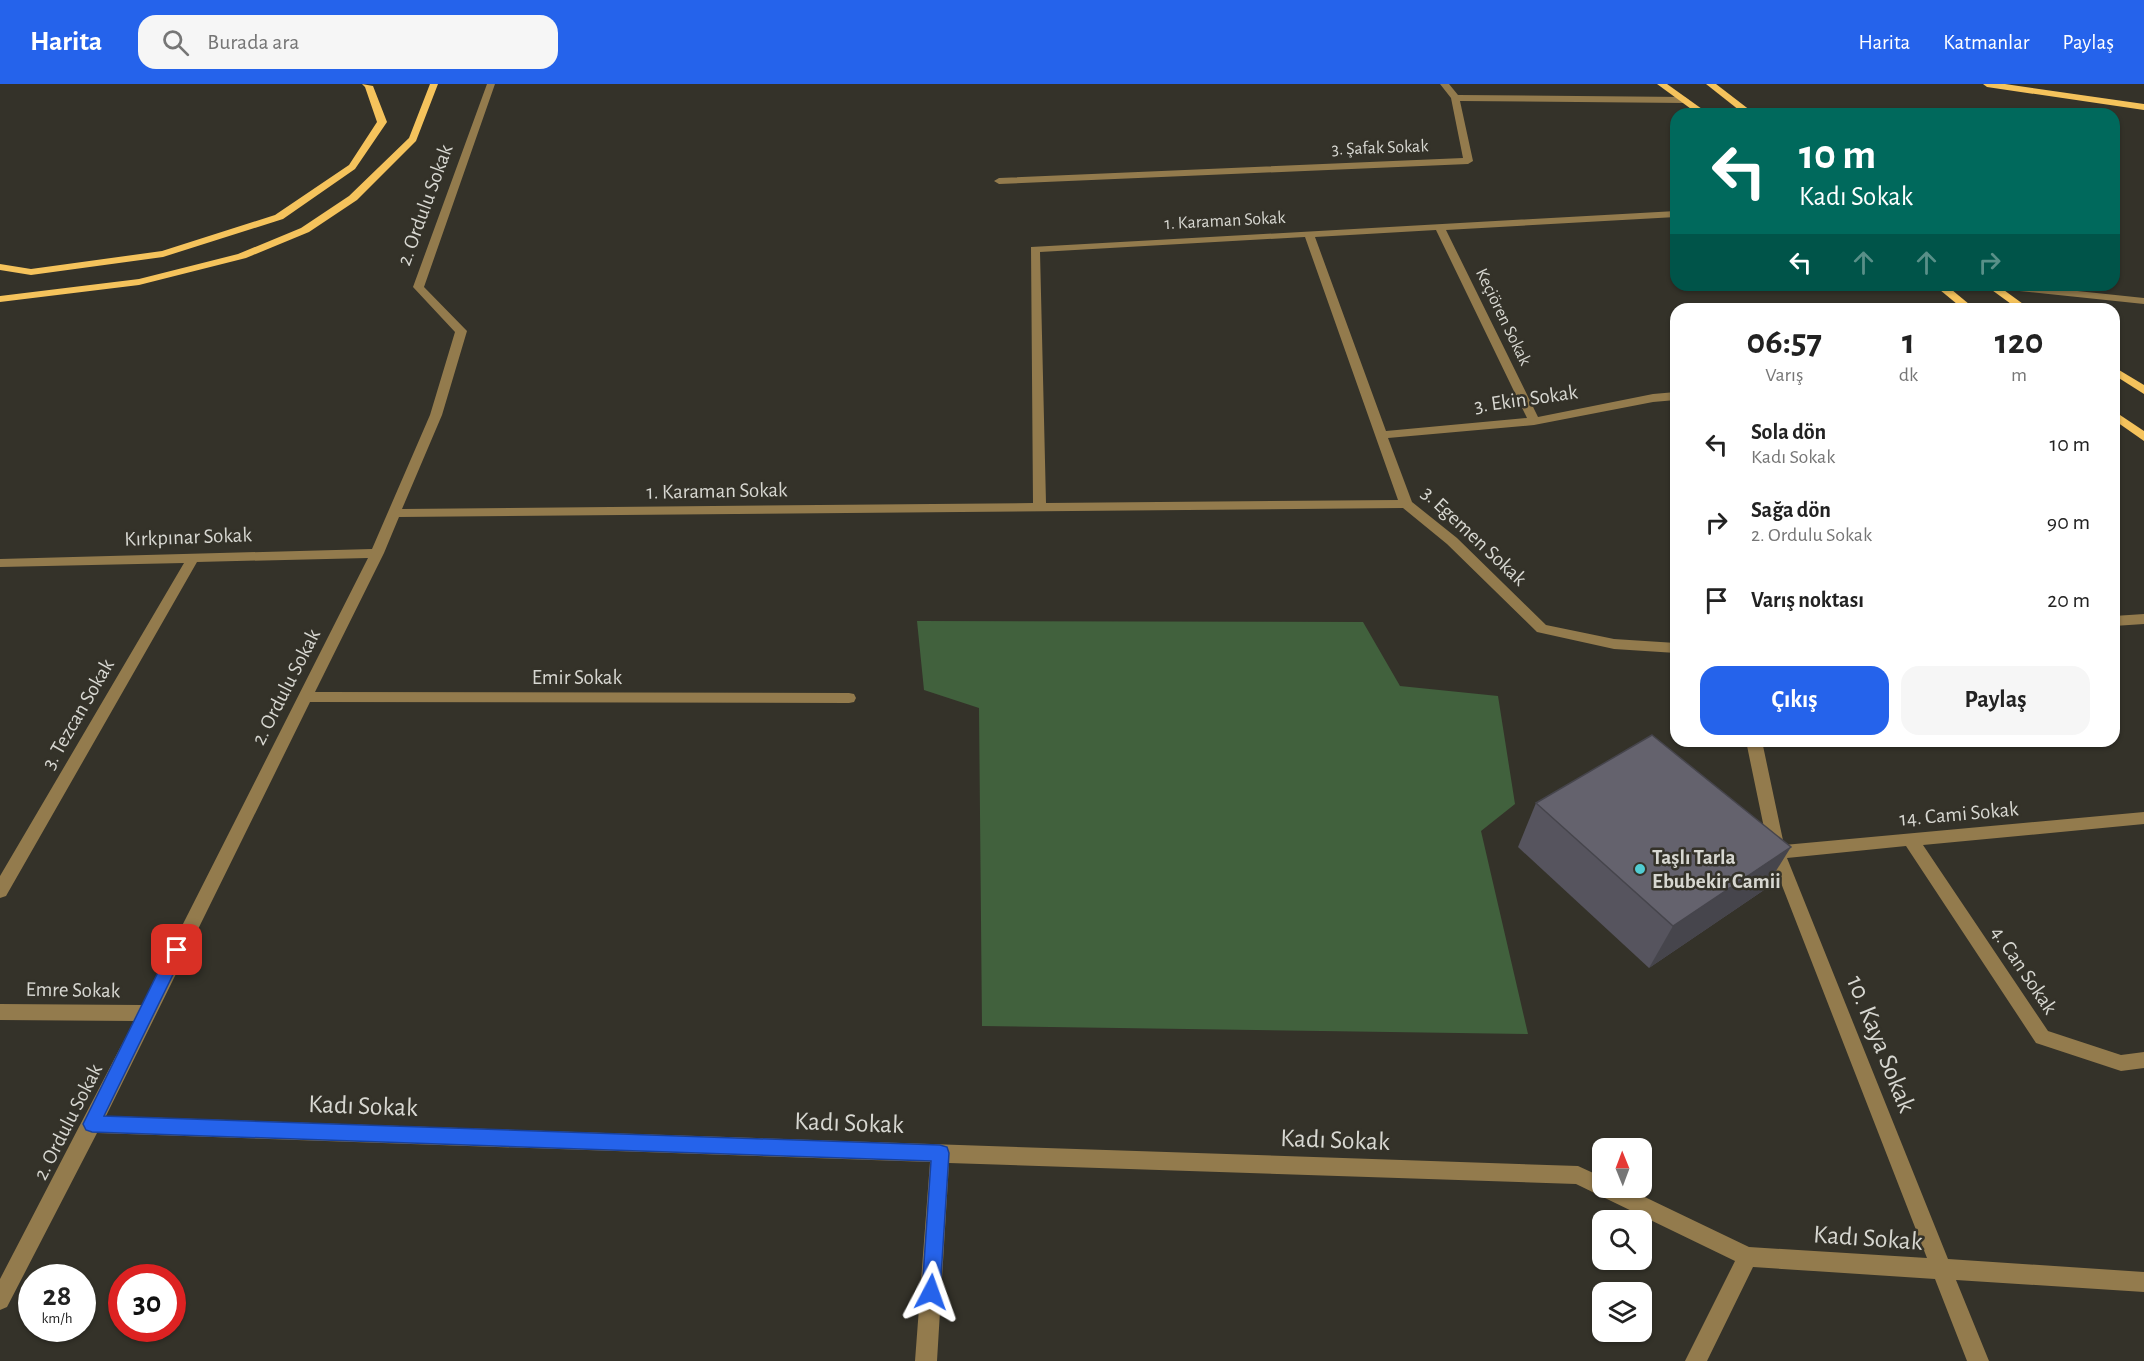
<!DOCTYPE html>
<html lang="tr">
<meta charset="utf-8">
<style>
body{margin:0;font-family:"Alegreya Sans",sans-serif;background:#f6f6f6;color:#222;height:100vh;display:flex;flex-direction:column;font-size:22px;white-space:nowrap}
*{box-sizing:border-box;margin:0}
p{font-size:20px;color:#767676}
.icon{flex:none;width:33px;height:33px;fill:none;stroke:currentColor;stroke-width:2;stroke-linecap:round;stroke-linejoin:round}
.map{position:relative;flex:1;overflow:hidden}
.panel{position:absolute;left:1670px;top:219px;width:450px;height:444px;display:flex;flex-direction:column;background:#fff;border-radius:18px;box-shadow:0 2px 4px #0004}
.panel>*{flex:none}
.banner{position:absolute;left:1670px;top:24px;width:450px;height:183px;border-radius:18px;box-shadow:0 2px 4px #0004;background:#00695c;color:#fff;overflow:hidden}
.needle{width:39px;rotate:359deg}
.tools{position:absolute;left:1592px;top:1054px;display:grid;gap:12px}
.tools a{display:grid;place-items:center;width:60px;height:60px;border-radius:12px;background:#fff;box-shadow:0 2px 4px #0004;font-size:30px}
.speed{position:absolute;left:18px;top:1180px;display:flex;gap:12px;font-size:30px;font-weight:700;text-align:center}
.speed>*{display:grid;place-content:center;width:78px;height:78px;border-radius:50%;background:#fff;box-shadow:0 2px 4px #0004;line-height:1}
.speed small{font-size:15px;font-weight:400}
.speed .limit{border:9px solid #d22;background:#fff;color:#111}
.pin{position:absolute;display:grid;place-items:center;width:51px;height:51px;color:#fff;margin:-26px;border-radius:12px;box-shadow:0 3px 9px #0006}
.me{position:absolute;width:66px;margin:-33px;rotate:4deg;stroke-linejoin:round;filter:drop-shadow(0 0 4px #0008)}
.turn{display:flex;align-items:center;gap:21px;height:126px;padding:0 30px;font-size:27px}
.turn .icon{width:78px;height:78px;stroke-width:2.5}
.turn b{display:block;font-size:42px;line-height:51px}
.lanes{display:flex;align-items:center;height:57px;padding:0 30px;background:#0003;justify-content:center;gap:30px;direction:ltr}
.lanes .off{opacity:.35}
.eta{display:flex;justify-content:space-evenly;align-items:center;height:102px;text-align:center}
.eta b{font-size:36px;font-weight:600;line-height:42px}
.button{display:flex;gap:12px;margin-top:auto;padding:12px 30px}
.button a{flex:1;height:69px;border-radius:18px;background:#2563eb;color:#fff;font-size:24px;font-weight:600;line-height:69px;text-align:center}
.button a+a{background:#f6f6f6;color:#222}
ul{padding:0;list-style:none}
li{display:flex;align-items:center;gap:18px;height:78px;padding:0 30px}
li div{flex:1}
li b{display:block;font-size:22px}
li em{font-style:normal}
header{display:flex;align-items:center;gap:36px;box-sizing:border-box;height:84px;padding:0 30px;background:#2563eb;color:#fff}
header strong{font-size:28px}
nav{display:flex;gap:33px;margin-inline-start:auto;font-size:21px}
.search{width:420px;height:54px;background:#f6f6f6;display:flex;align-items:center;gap:15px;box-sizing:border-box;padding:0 21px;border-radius:18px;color:#767676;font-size:22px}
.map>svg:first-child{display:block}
.green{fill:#41613d}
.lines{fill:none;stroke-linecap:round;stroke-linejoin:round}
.minor{fill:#937b4d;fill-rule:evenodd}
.major{fill:#f5c35c;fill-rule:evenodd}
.wall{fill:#56545e}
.shaded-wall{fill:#46454c}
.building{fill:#64626d;stroke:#46454c;stroke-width:1.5}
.route{fill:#2563eb;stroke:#184099;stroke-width:1.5}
.poi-dot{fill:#51ccd2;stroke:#343229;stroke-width:2}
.labels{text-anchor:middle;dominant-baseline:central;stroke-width:5;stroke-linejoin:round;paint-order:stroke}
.far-street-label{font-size:18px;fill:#d7d7d1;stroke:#343229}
.street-label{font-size:21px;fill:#d7d7d1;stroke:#343229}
.poi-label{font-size:21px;font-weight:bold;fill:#d7d7d1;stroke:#343229;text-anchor:start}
.near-street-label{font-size:26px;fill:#d7d7d1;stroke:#343229}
</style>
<header>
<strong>Harita</strong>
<div class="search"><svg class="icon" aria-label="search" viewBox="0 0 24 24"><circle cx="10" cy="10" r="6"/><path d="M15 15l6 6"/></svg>Burada ara</div>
<nav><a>Harita</a><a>Katmanlar</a><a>Paylaş</a></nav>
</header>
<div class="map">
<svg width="2144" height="1277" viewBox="0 0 2144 1277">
<rect width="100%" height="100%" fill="#343229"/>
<polygon class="green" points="917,537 1363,538 1400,602 1498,612 1515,720 1481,747 1528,950 982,942 979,624 924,606"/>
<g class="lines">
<g class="minor">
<path d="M487,0H495L424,203L467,247L442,331L402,425L1033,419L1031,163L1676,127V133L1446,146L1538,333L1653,310L1676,308V316L1653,318L1534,341L1388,354L1412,418L1457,454L1546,541L1614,555L1676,559V569L1614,565L1537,548L1447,460L1403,424L399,433L384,469L315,608L849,609L854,610L856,614L854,618L849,619L310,618L106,1032L1578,1082L1602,1093V1104H1626L1749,1163L1927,1174L1769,768L1746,657H1762L1784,761L2144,728V740L1923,761L2048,947L2121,971L2144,968V984L2121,987L2036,959L1906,762L1787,774L1948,1175L2144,1188V1208L1956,1196L1989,1277H1967L1935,1195L1753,1183L1707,1277H1685L1735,1177L1576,1100L949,1079L937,1277H915L930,1078L97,1049L7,1223L0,1226V1195L134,937L0,936V920L142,921L368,474L197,478L6,812L0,814V792L184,479L0,483V475L372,465L430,331L455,248L413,203ZM1436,146L1527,334L1386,347L1315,153ZM1305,153L1398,416L1046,419L1040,168Z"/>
<polygon points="1440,0 1449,0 1458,11 1685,13 1689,16 1685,19 1460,17 1473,77 1468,80 999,100 994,97 999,94 1463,74 1451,14"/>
<polygon points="1985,201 2021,201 2144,214 2144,220 1990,204"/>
<polygon points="2144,530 2144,540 2114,542 2114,532"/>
</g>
<g class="major">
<polygon points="362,0 373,2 387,38 355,85 283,135 163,173 31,191 0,186 0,180 31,185 162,167 275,131 349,81 377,38 365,3"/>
<polygon points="430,0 438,0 416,57 357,116 309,148 246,174 139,201 0,218 0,212 139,195 238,170 301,144 349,112 409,54"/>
<polygon points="1657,0 1667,0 1709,30 1698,30"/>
<polygon points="1706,0 1716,0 1755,30 1744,30"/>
<polygon points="1983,0 2005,0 2144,20 2144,26 1987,3"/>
<polygon points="1934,201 1946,201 1975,225 1963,225"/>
<polygon points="1985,201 1997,201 2030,225 2018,225"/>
<polygon points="2114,283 2144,301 2144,310 2114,291"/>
<polygon points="2114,327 2144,347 2144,357 2114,336"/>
</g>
</g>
<polygon class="wall" points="1536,719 1764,806 1649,884 1518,763"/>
<polygon class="shaded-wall" points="1791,763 1764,806 1649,884 1673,842"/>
<polygon class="building" points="1652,651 1791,763 1673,842 1536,719"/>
<polygon class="route" points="177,860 183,862 185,866 104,1032 940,1061 947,1063 949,1069 940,1208 937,1214 931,1217 924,1214 922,1208 931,1077 92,1048 86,1046 83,1040 86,1034 171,862"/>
<circle class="poi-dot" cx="1640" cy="785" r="6"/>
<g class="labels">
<g class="far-street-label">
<text transform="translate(1380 64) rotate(-2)">3. Şafak Sokak</text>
<text transform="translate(1225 137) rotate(-3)">1. Karaman Sokak</text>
<text transform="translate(1503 233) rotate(64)">Keçiören Sokak</text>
</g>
<g class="street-label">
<text transform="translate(425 121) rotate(-70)">2. Ordulu Sokak</text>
<text transform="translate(1526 315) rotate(-8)">3. Ekin Sokak</text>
<text transform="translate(717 407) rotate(-1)">1. Karaman Sokak</text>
<text transform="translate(1474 452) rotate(43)">3. Egemen Sokak</text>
<text transform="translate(188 453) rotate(-2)">Kırkpınar Sokak</text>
<text x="577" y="593">Emir Sokak</text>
<text transform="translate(286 603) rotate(-63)">2. Ordulu Sokak</text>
<text transform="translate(78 630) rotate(-60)">3. Tezcan Sokak</text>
<text transform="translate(1959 730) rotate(-5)">14. Cami Sokak</text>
<text transform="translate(2024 886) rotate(56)">4. Can Sokak</text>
<text transform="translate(73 906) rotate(1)">Emre Sokak</text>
<text transform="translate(68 1038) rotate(-63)">2. Ordulu Sokak</text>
</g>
<g class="poi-label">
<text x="1652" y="773">Taşlı Tarla<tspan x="1652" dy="24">Ebubekir Camii</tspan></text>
</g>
<g class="near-street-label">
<text transform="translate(1881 960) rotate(68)">10. Kaya Sokak</text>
<text transform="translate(363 1022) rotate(2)">Kadı Sokak</text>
<text transform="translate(849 1039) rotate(2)">Kadı Sokak</text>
<text transform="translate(1335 1056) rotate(2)">Kadı Sokak</text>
<text transform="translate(1868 1154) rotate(4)">Kadı Sokak</text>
</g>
</g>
</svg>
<div class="tools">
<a><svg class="needle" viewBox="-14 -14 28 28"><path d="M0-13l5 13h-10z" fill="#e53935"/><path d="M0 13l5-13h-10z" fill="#767676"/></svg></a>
<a><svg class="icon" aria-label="search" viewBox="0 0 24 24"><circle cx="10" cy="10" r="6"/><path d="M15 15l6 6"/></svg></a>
<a><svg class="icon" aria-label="layers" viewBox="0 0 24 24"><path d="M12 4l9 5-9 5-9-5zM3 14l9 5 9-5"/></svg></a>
</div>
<div class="speed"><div>28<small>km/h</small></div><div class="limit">30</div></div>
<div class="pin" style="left:177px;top:866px;background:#d93025"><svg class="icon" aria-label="arrive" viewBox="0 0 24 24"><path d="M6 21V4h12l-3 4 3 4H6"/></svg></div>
<svg class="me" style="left:931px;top:1208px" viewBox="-20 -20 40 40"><path d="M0-17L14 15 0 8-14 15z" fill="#2563eb" stroke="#fff" stroke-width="4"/></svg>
<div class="banner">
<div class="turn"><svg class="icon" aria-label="left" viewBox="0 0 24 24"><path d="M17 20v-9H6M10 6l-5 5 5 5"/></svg><div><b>10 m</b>Kadı Sokak</div></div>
<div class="lanes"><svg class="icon" aria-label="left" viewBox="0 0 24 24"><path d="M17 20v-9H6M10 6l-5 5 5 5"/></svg><svg class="icon off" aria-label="ahead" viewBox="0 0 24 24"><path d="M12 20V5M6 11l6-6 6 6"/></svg><svg class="icon off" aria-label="ahead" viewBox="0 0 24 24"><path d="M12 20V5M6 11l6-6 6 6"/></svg><svg class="icon off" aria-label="right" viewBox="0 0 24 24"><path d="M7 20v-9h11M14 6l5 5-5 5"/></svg></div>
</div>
<section class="panel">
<div class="eta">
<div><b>06:57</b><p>Varış</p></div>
<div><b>1</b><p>dk</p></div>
<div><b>120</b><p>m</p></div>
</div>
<ul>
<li><svg class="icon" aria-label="left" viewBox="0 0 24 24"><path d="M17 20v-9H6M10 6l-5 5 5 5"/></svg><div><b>Sola dön</b><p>Kadı Sokak</p></div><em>10 m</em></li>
<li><svg class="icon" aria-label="right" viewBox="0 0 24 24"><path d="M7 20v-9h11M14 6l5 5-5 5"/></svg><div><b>Sağa dön</b><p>2. Ordulu Sokak</p></div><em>90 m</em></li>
<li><svg class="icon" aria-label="arrive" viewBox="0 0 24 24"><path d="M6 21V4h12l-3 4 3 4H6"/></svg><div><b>Varış noktası</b></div><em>20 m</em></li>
</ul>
<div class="button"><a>Çıkış</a><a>Paylaş</a></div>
</section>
</div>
